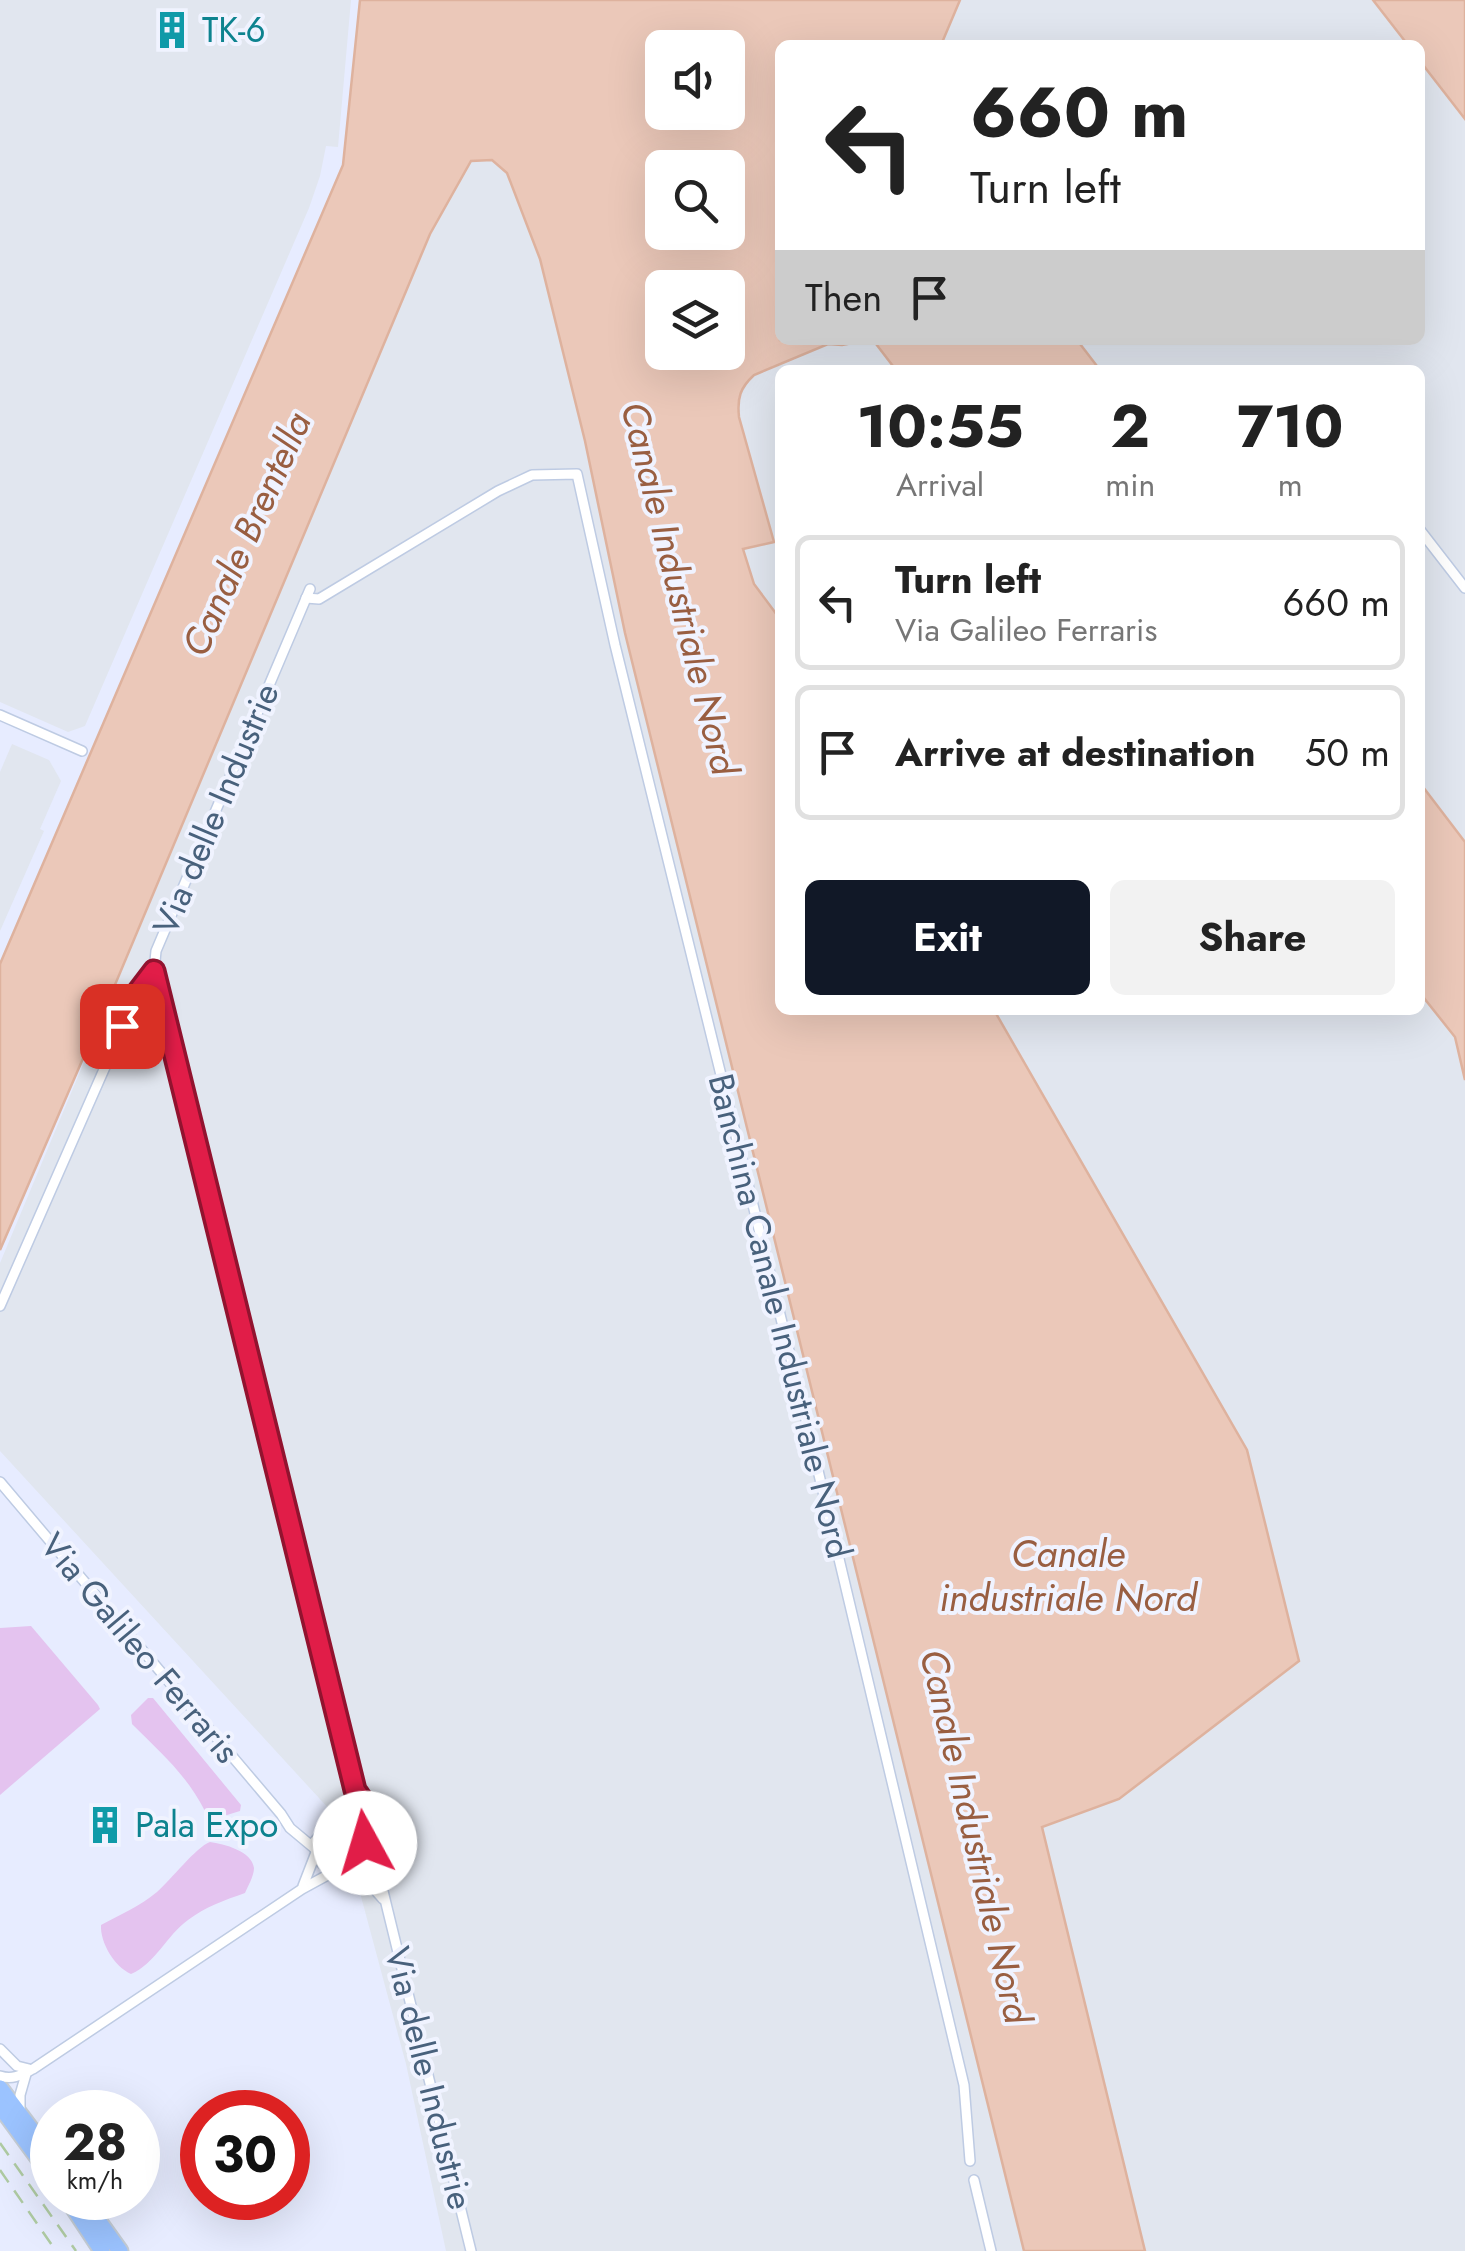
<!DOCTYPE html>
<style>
body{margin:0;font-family:Jost,sans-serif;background:#f2f2f2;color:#222;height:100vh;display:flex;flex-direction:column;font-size:38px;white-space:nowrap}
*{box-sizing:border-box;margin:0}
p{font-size:32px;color:#767676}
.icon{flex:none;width:55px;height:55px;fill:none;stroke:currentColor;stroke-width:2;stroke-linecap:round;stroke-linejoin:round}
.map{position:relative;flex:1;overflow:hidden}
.panel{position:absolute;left:775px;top:365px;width:650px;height:650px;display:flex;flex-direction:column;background:#fff;border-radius:15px;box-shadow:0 10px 40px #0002}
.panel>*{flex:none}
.guide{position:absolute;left:775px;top:40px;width:650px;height:305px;border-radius:15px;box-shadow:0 10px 40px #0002;background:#fff;color:#222;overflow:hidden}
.buttons{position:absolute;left:645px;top:30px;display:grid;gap:20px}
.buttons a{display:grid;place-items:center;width:100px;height:100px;border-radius:15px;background:#fff;box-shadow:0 10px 40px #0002;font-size:50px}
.speed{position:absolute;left:30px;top:2090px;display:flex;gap:20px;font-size:50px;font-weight:700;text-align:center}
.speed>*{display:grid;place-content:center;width:130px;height:130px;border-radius:50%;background:#fff;box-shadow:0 10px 40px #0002;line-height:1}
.speed small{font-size:25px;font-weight:400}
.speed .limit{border:15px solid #d22;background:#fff;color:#111}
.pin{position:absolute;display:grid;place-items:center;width:85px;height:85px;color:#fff;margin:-42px;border-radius:20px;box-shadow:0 5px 15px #0006}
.me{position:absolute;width:110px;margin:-55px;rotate:354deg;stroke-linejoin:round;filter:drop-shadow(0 0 8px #0008)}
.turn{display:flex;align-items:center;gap:35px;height:210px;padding:0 30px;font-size:45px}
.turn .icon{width:130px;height:130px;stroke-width:2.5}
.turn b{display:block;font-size:70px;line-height:85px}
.then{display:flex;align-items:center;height:95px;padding:0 30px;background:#0003;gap:20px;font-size:38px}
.eta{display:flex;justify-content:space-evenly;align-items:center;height:170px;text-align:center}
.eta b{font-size:60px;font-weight:700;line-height:70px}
.button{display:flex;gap:20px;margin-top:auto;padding:20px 30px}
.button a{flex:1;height:115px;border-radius:15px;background:#111827;color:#fff;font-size:40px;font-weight:700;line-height:115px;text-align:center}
.button a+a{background:#f2f2f2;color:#222}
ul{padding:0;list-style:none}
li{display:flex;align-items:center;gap:30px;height:135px;margin:0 20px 15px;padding:0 10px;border:5px solid #e0e0e0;border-radius:15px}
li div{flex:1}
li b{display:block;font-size:38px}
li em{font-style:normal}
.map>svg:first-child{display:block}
.industrial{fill:#e1e6ef}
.green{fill:#e4c3ef}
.water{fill:#ebc8b9;stroke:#deb29e;stroke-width:2.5;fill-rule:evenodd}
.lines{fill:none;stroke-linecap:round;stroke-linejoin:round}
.minor-casing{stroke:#becbe3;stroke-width:12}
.trunk-casing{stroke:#c4ccd5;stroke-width:19}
.minor{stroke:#fff;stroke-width:9}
.trunk{stroke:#9bc3ff;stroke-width:15}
.rail{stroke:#afcba3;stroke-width:2.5;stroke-dasharray:15 10;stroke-linecap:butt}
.route-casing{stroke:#92132f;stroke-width:25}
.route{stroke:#e11d48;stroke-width:18}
.labels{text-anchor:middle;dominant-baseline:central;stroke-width:8;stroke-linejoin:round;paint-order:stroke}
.culture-label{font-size:35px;fill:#0d838f;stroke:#f0f3ff;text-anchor:start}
.street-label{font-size:35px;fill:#48617c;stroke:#f0f3ff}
.water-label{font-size:38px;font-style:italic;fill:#995e41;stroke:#f0f3ff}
</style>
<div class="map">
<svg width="1465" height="2251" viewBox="0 0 1465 2251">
<rect width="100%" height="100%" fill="#e7ecff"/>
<g class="industrial">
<polygon points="0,0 351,0 338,147 326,146 320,176 309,208 85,726 68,732 0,702"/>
<polygon points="960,0 1373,0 1408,45 941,45"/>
<polygon points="1420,61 1465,119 1465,842 1420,783 1420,370 1100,370 1077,340 1420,340"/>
<polygon points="492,160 507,173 540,258 585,441 625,633 1024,2251 446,2251 406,2064 341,1822 0,1451 0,1263 430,234 471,161"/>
<polygon points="873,340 896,370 780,370 780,619 754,584 743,548 774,542 739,417 737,399 745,383 754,375 828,344 842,345"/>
<polygon points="12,744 49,760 61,781 40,829 44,831 0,931 0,772"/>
<polygon points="1420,993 1455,1037 1465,1080 1465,2251 1145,2251 1042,1827 1119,1799 1299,1661 1247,1450 994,1010 1420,1010"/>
</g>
<g class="green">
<polygon points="31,1626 98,1705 100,1709 0,1795 0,1628"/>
<path d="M148,1698H153L241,1805L240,1811L227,1815L205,1811C186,1774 161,1753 132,1724L131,1715Z"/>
<path d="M210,1842C224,1844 252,1851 254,1868C254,1876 248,1886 245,1893C225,1900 205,1907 188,1920C167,1935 155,1964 131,1974C115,1967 100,1943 101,1925C120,1915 140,1906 157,1892C171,1880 196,1847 210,1842Z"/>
</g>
<g class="water">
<path d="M360,0H960L941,45H780V340H869L842,345L828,344L754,375C740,388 737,398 739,417L774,542L743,549L754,584L780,619V1010H994L1247,1450L1299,1661L1119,1799L1042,1827L1145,2251H1024L625,633L585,441L540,259L507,173L492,160L471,161L430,234L117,980L0,1250V964L343,165ZM662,48H728V112H662ZM662,168H728V232H662ZM662,288H728V352H662Z"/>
<polygon points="1373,0 1465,0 1465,119 1420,61 1420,45 1408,45"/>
<polygon points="873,340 1077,340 1100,370 896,370"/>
<polygon points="1420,783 1465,842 1465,1080 1455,1037 1420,993"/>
</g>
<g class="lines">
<g class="minor-casing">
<g id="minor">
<polyline points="1420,530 1465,588"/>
<polyline points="310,589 156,951 154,971 355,1790 356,1804 345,1822"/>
<polyline points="306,598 319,599 498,491 532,475 577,474 615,645 806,1420 964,2085 970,2161"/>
<polyline points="0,715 82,751"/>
<polyline points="0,1306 138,992 154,971"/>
<polyline points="0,1482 281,1814 290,1828 314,1848"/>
<path d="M356,1792C369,1810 378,1822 365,1843"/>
<path d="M346,1822C360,1826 368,1836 364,1851L345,1869L329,1870L317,1859L314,1842L328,1826Z"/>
<polyline points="365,1847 382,1887 471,2251"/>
<polyline points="341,1870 368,1882 383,1899"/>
<polyline points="303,1886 315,1855"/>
<polyline points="0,2049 17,2066 29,2069"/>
<path d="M0,2076C13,2080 21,2075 33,2069L302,1889L335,1871"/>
<polyline points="20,2112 20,2095 26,2074"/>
<polyline points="974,2180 991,2251"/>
</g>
</g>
<g class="trunk-casing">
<g id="trunk">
<polyline points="0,2088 52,2157"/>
<polyline points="0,2106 52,2177"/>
<polyline points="67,2198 102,2251"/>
<polyline points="82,2198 120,2251"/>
</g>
</g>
<use href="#minor" class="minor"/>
<use href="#trunk" class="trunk"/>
<g class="rail">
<polyline points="0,2143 76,2251"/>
<polyline points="0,2170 56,2251"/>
</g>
</g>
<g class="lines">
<g class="route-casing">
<path id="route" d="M122,1026L138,992L154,971L355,1790C368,1809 379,1821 365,1843"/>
</g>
<use href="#route" class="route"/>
</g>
<defs>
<g id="building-bare" transform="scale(3)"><path d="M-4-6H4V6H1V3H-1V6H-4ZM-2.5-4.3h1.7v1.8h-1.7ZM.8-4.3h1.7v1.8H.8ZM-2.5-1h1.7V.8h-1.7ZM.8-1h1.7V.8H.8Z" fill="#0f9aa8" stroke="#f0f3ff" stroke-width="2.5" paint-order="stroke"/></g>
</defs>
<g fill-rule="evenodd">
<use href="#building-bare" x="172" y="30"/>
<use href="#building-bare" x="105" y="1825"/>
</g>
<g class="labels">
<g class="culture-label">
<text x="202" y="30">TK-6</text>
<text x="135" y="1825">Pala Expo</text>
</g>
<g class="street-label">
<text transform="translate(216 809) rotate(-67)">Via delle Industrie</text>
<text transform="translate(780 1316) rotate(76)">Banchina Canale Industriale Nord</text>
<text transform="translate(140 1648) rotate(50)">Via Galileo Ferraris</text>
<text transform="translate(429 2078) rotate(76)">Via delle Industrie</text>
</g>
<g class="water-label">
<text transform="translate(246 534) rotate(-66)">Canale Brentella</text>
<text transform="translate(680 588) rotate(76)">Canale Industriale Nord</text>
<text x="1068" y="1553">Canale<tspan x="1068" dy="44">industriale Nord</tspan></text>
<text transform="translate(976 1836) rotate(77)">Canale Industriale Nord</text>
</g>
</g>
</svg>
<div class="buttons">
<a><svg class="icon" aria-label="sound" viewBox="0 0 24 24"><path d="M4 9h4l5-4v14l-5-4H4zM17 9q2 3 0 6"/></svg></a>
<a><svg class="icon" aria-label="search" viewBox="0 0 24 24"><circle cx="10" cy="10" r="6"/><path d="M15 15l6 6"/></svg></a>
<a><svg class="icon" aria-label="layers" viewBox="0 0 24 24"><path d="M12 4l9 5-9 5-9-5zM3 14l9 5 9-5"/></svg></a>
</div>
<div class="speed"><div>28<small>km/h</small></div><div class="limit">30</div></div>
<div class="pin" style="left:122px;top:1026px;background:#d93025"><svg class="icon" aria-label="arrive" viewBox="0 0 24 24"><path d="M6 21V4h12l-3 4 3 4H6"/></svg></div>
<svg class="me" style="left:365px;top:1843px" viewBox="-20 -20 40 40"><circle r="19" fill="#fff"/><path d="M0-13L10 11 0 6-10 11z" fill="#e11d48"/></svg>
<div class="guide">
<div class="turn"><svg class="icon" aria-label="left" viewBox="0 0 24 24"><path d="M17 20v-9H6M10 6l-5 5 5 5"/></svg><div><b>660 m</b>Turn left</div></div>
<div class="then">Then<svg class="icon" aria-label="arrive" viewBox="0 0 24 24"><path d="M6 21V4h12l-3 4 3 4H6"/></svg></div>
</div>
<section class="panel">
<div class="eta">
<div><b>10:55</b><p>Arrival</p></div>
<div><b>2</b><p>min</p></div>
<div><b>710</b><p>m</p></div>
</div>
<ul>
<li><svg class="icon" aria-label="left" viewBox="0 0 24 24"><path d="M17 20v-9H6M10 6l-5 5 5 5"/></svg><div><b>Turn left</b><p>Via Galileo Ferraris</p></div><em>660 m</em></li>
<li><svg class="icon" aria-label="arrive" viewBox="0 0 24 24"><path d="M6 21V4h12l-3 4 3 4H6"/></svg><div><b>Arrive at destination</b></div><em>50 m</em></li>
</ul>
<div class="button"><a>Exit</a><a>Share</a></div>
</section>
</div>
